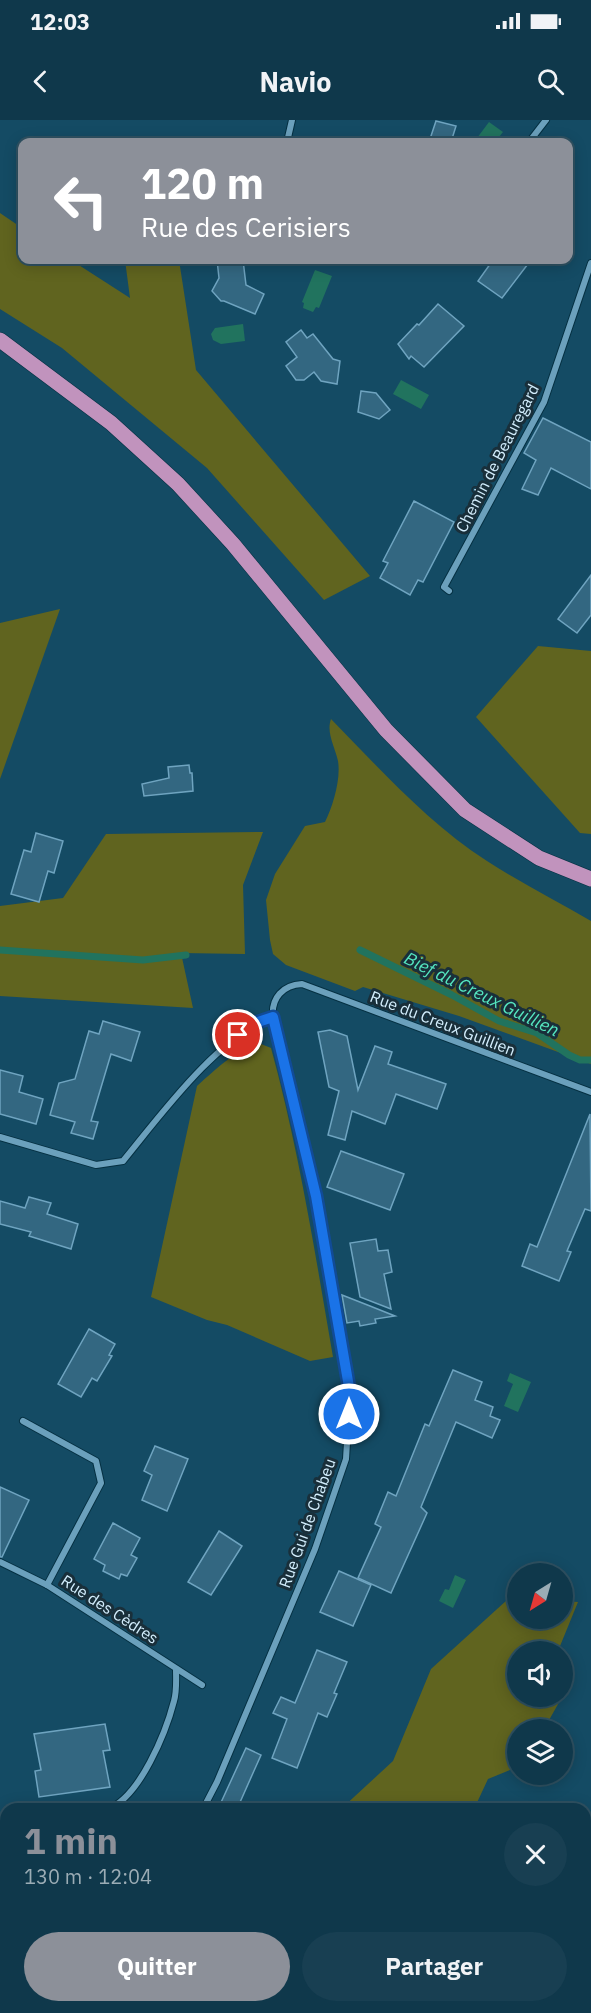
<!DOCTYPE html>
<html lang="fr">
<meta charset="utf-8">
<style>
body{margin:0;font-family:"IBM Plex Sans",sans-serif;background:#183f52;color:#f1f3f6;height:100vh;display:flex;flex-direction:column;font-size:22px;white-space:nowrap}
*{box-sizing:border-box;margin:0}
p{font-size:20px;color:#9bacb5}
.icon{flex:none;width:33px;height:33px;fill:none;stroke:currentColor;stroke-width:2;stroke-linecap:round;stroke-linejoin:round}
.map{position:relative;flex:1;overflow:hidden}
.drawer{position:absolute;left:0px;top:1683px;width:591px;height:210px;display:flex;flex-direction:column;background:#0f384b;border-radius:18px 18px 0 0;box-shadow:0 3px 15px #0003,0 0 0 2px #2f5263}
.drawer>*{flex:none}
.banner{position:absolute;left:18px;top:18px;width:555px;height:126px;border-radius:12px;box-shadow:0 3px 15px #0003,0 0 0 2px #2f5263;background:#8c9099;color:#fff;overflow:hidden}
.needle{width:39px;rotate:217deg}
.buttons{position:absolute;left:507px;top:1443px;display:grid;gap:12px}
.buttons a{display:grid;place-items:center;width:66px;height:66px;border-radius:50%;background:#0f384b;box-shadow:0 3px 15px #0003,0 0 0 2px #2f5263;font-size:30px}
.pin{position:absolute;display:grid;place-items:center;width:51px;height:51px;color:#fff;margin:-26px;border:3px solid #fff;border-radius:50%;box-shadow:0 2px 6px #0007}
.me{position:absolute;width:66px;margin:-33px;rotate:0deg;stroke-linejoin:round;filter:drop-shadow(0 0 4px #0008)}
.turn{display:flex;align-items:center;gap:21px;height:126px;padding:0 24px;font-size:27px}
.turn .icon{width:78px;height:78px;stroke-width:2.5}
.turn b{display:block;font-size:42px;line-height:51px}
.round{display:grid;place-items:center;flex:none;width:63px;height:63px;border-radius:32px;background:#183f52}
.headline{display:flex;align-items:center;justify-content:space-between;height:102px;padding:0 24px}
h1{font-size:36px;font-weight:700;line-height:45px;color:#8c9099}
.primary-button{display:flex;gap:12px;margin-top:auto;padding:12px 24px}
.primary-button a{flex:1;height:69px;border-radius:36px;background:#8c9099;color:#fff;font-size:24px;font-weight:700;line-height:69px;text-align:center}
.primary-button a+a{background:#183f52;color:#f1f3f6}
.status{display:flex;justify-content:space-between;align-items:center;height:42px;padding:0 30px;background:#0f384b;direction:ltr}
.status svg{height:16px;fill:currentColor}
header{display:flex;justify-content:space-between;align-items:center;height:78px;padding:0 24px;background:#0f384b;font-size:27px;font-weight:700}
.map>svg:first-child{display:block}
.green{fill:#60641f}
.water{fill:#21735e}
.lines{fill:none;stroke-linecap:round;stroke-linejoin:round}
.stream{stroke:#21735e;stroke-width:7}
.building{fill:#336781;stroke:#6fa4c0;stroke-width:1.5}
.street-casing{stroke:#053042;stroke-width:8}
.primary-casing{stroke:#053042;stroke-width:16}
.street{stroke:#6ba0bc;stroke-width:6}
.primary{stroke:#c193bd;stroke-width:15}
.route-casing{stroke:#114b97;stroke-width:15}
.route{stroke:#1a73e8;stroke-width:10}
.labels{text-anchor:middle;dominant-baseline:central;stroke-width:6;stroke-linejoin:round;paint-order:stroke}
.street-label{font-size:16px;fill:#d3eefd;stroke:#192f3a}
.water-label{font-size:18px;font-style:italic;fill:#55e5bf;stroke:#192f3a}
</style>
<div class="status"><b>12:03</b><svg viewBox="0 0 49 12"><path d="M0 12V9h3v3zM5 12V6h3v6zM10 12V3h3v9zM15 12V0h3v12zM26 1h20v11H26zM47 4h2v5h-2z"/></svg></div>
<header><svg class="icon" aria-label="back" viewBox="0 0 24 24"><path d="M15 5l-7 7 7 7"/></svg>Navio<svg class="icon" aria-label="search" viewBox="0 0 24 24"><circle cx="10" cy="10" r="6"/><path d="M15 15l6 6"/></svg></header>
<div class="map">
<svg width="591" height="1893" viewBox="0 0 591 1893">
<rect width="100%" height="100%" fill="#144b64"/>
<g class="green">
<polygon points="0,93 22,108 22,140 71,140 130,178 125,140 179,140 196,250 370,456 324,480 207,348 62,228 0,189"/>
<polygon points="60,489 0,659 0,503"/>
<polygon points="538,526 591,531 591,714 580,713 476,597"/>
<path d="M331,599C380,649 428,703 487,741C521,763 557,781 591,801V944L459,896L363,867L355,871L286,845L273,834L270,820L266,780L275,754L305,706L325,702C333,686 341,659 338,641C335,627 326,613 331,599Z"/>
<polygon points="263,712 243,765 245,834 181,833 193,888 0,876 0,786 63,778 106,714"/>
<path d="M261,924L271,928C299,1030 315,1133 333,1237L310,1241L227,1205L207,1200L151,1177L197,966C220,946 231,933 261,924Z"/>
<polygon points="507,1480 517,1480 518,1498 562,1498 563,1481 578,1482 558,1531 518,1532 518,1576 562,1576 563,1564 566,1570 544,1609 518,1610 517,1647 488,1659 474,1689 341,1689 393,1641 431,1549"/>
<polygon points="0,1830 6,1833 6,1887 85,1887 89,1893 0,1893"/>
</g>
<g class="water">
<polygon points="489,2 503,12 495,22 474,22"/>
<polygon points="315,150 332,156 319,188 316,187 313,192 303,188 304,183 302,182"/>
<polygon points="243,204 245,221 221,224 213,220 211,214 215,208"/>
<polygon points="401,260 429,275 421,289 393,274"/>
<polygon points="510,1253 531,1262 518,1292 504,1286 513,1264 507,1261"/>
<polygon points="455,1455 466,1460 453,1488 439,1481 445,1469 449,1470"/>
</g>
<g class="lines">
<g class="stream">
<polyline points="0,830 143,840 186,835"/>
<polyline points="360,830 452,875 499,901 537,913 569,935 580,940 591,940"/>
</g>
</g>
<g class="building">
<polygon points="436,1 456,6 451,22 429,22"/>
<polygon points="217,140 243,140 246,165 264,174 255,194 224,181 221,181 212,171 219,158"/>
<polygon points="493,140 531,140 502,178 478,161"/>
<polygon points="438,184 464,206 424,247 411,236 409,239 398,224 417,204 419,205"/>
<polygon points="301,210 307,218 313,214 333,239 340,241 337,264 321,261 314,252 304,260 296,260 286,246 297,237 286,222"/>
<polygon points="361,271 376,273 390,290 379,299 358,292"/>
<polygon points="543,298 591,322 591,369 551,348 538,375 522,369 536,340 524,333"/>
<polygon points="414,381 454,402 423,462 418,460 410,475 380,458 388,443 383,441"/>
<polygon points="591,455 591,495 577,513 558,499"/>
<polygon points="189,645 190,653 192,653 193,671 144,676 142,664 169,658 168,647"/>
<polygon points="36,713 63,721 54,753 48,751 39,782 11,774 24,730 31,732"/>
<polygon points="103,901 140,912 131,941 111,934 91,1001 98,1002 93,1019 71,1013 75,1002 50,995 59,963 75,959 89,911 99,914"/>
<polygon points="330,910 347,916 358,970 375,926 392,932 388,944 446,964 437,989 396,974 385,1004 352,991 345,1020 328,1015 339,971 329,967 318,912"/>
<polygon points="0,950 23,956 19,972 43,979 36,1004 0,994"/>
<polygon points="590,994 591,1091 585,1089 567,1131 571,1132 559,1161 522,1146 530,1124 537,1127"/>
<polygon points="341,1031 404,1054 390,1090 327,1067"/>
<polygon points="29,1077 51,1083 47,1094 78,1104 71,1129 29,1116 31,1112 0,1104 0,1081 25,1088"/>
<polygon points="376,1119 378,1131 388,1130 392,1152 384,1154 391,1189 360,1177 350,1123"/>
<polygon points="342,1175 370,1186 395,1196 375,1199 376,1203 360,1206 359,1201 347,1203"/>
<polygon points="89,1209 115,1224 109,1235 112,1236 97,1261 92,1258 81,1277 58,1264"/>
<polygon points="453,1250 482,1262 475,1280 493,1287 490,1296 500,1300 492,1318 456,1302 421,1387 427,1393 391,1473 358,1458 381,1407 375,1404 388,1372 396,1376 425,1304 429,1306"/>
<polygon points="155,1326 188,1339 167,1391 142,1380 152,1355 144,1351"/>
<polygon points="0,1367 29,1380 2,1437 0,1437"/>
<polygon points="113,1403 140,1418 131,1435 137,1438 127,1456 121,1454 119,1459 103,1451 105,1445 94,1439"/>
<polygon points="219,1411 242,1426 211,1475 188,1462"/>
<polygon points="339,1451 371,1465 353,1506 320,1492"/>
<polygon points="317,1530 347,1542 334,1573 337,1574 327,1597 318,1593 297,1648 272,1638 287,1599 273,1593 281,1577 295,1583"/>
<polygon points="105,1604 110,1630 103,1631 110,1667 39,1677 35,1651 41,1650 34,1614"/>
<polygon points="246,1628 261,1635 237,1689 218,1689"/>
</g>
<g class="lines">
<g class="street-casing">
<g id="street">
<polyline points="287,22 292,0"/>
<polyline points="529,22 546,0"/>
<polyline points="449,471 444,467 544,282 591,143"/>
<path d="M0,1017L96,1045L123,1041C160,996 218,916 273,897"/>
<polyline points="23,1301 96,1341 101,1363 47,1465"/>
<polyline points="0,1442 47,1465 202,1565"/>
<path d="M108,1689C140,1677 166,1612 174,1581C177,1571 176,1559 176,1549"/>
<path d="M203,1689L217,1662L315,1429L346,1339L350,1272L347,1256L316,1076L273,897C271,878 283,865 302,864L591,972"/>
<polyline points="585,1758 591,1750"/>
<polyline points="0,1819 6,1823"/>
<polyline points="101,1887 116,1893"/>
<polyline points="512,1893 514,1887"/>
</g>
</g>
<g class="primary-casing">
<polyline id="primary" points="0,220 111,303 178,364 233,424 386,610 465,690 539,738 591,759"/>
</g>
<use href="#street" class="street"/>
<use href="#primary" class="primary"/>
</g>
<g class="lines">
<g class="route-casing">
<polyline id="route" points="238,915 258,902 273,897 316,1076 349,1267 349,1294"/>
</g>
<use href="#route" class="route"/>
</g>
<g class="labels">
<g class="street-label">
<text transform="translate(497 338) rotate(-63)">Chemin de Beauregard</text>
<text transform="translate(443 903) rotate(21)">Rue du Creux Guillien</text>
<text transform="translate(307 1403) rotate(-70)">Rue Gui de Chabeu</text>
<text transform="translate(110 1489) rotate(33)">Rue des Cèdres</text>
</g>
<g class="water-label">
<text transform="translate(482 874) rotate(26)">Bief du Creux Guillien</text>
</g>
</g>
</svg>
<div class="buttons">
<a><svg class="needle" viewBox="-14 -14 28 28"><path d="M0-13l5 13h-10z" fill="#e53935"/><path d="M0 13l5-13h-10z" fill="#9bacb5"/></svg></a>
<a><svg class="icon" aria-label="sound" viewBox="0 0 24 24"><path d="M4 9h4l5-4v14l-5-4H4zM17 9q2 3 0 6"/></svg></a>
<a><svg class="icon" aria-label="layers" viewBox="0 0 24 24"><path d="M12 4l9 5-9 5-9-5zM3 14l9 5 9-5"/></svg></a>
</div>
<div class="pin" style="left:238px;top:915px;background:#d93025"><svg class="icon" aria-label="arrive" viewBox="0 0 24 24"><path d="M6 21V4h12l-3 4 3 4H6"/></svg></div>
<svg class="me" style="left:349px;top:1294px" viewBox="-20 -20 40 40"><circle r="17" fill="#1a73e8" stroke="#fff" stroke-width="3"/><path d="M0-11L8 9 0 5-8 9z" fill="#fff"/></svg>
<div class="banner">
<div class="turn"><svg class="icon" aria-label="left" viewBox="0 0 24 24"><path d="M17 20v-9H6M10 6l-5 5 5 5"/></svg><div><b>120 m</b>Rue des Cerisiers</div></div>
</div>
<section class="drawer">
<div class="headline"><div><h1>1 min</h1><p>130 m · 12:04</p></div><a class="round"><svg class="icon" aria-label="close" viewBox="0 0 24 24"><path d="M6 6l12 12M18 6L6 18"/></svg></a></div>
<div class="primary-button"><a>Quitter</a><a>Partager</a></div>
</section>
</div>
